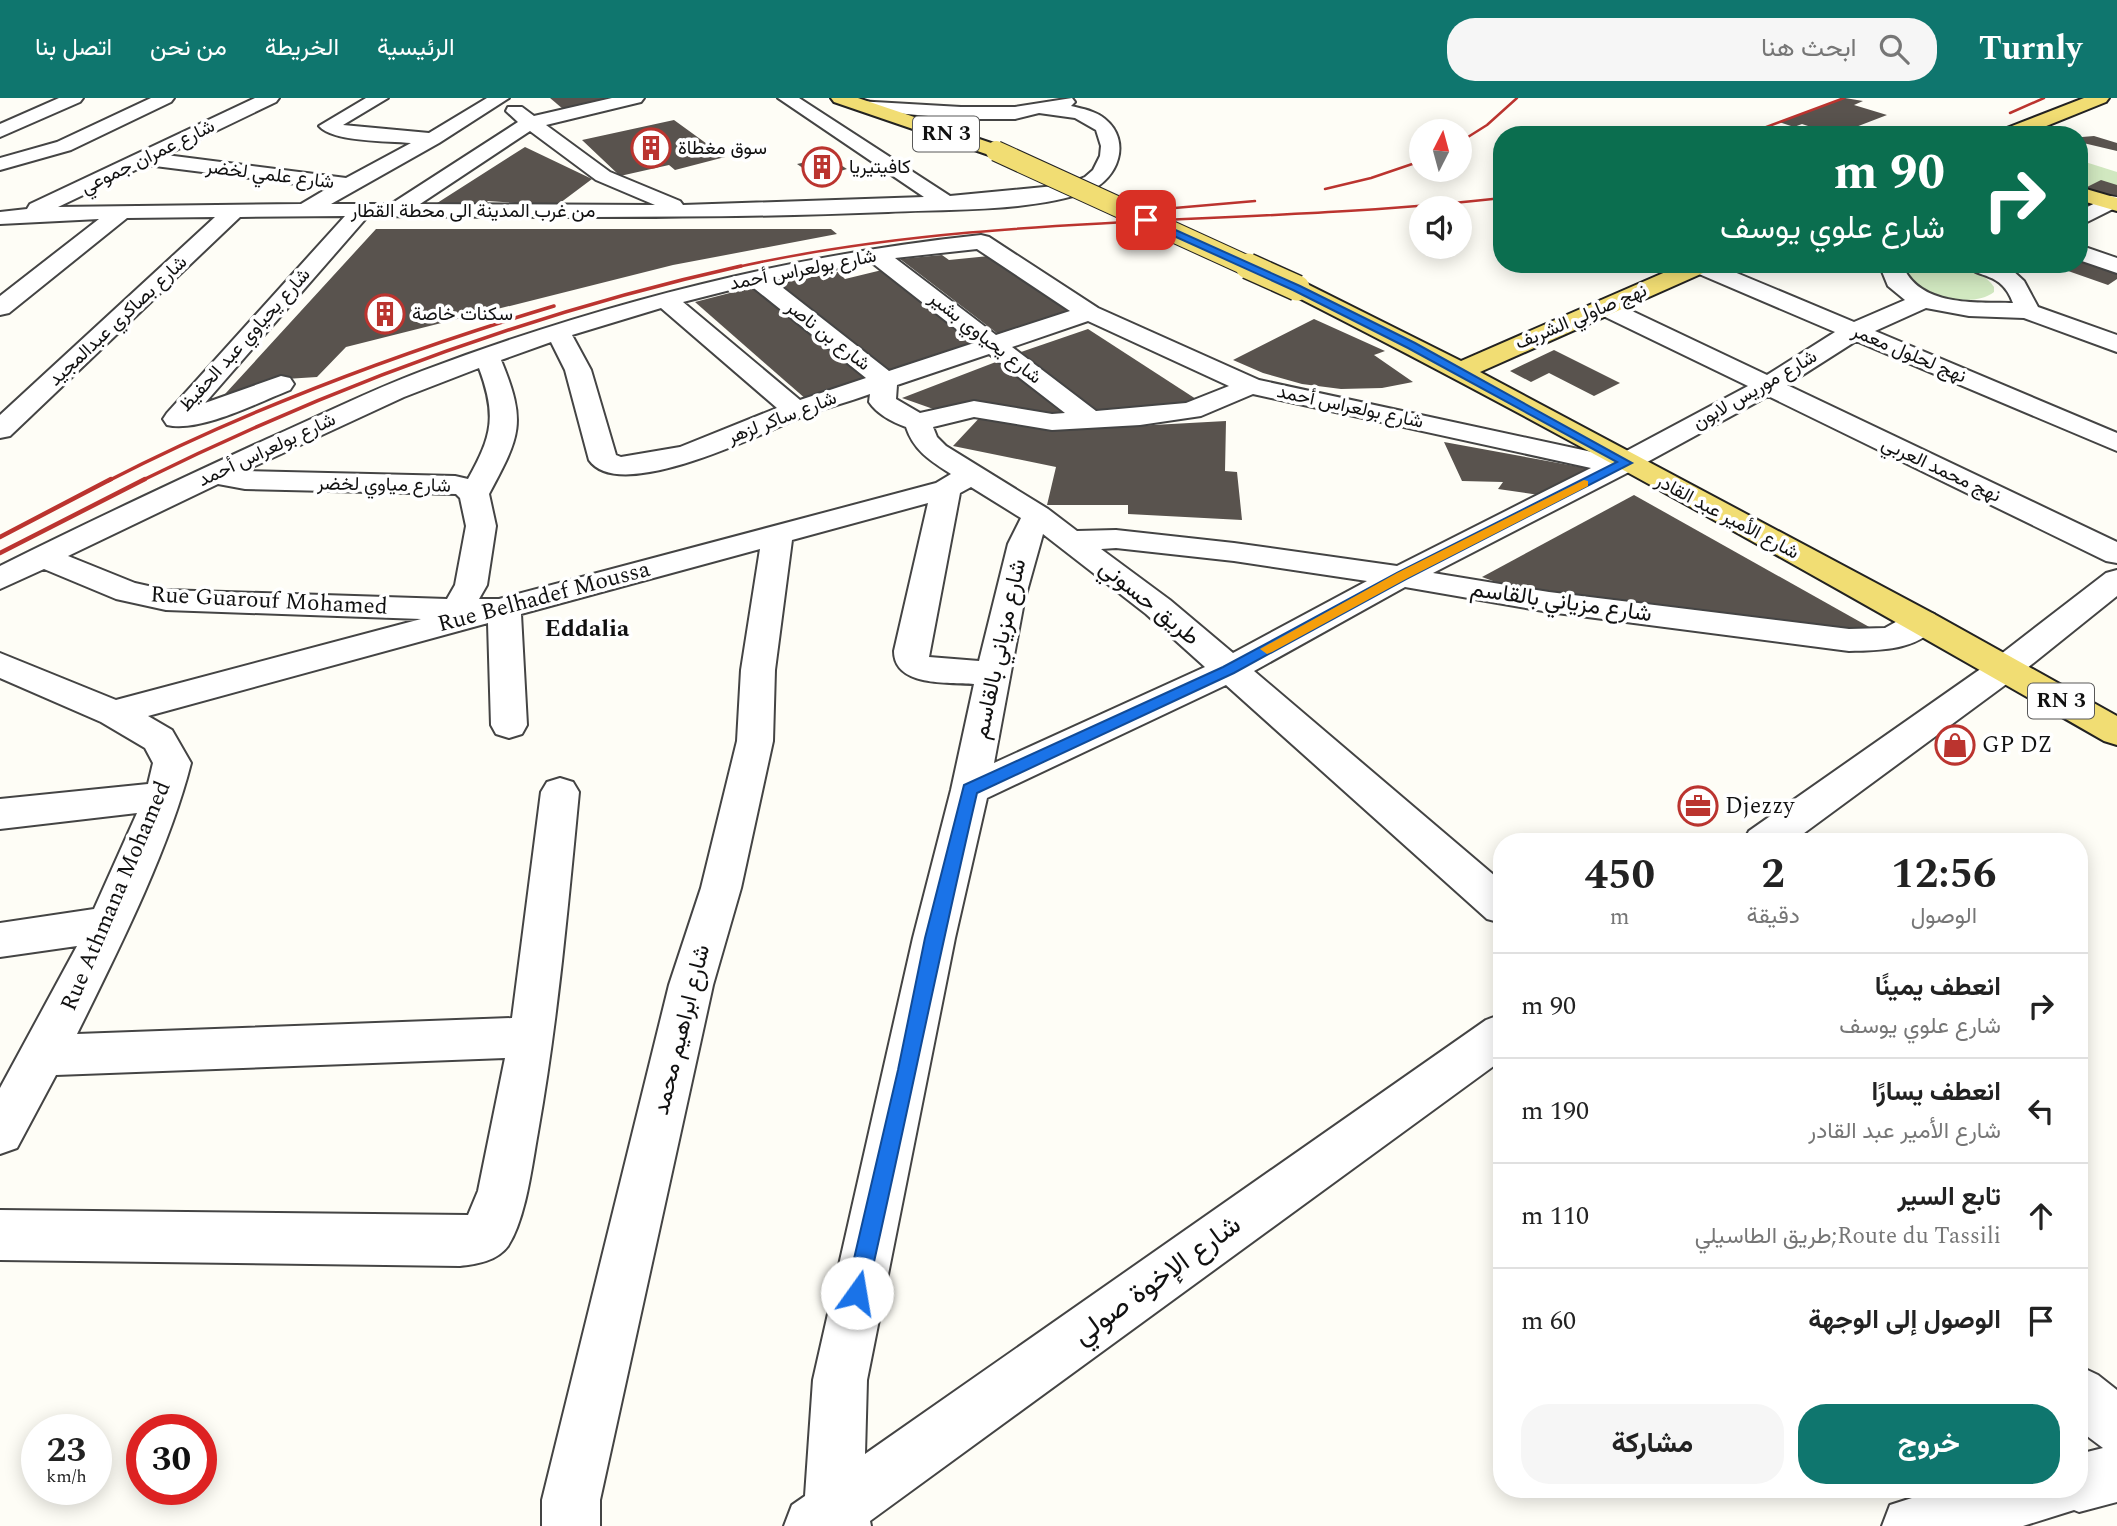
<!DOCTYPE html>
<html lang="ar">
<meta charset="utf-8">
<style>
body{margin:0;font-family:Spectral,Vazirmatn,serif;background:#f6f6f6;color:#222;direction:rtl;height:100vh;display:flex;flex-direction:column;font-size:26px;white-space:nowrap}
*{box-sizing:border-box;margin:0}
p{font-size:23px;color:#767676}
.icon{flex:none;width:38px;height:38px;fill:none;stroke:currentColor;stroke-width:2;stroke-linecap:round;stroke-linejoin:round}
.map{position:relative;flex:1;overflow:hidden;direction:ltr}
.panel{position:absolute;left:1493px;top:735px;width:595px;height:665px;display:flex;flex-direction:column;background:#fff;border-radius:28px;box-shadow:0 4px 18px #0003;direction:rtl}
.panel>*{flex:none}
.banner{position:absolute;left:1493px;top:28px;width:595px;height:147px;border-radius:28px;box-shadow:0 4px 18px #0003;direction:rtl;background:#0b6e4f;color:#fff;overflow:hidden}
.needle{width:46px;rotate:6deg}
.tools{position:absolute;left:1409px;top:21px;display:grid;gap:14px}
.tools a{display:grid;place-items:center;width:63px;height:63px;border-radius:50%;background:#fff;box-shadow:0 4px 18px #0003;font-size:35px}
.speed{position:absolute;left:21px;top:1316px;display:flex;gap:14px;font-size:35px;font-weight:700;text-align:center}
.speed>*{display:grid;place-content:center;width:91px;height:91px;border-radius:50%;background:#fff;box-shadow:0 4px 18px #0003;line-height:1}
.speed small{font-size:18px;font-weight:400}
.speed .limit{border:10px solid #d22;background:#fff;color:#111}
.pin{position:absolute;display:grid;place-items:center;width:60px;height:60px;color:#fff;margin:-30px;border-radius:14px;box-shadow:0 4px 10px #0006}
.me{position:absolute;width:77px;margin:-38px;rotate:13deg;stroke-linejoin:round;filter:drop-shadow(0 0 5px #0008)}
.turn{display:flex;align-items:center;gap:24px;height:147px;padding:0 28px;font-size:32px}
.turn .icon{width:91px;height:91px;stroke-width:2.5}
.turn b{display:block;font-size:49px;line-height:60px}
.eta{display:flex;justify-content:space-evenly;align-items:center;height:119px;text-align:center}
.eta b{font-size:42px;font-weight:700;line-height:49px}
.button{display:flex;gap:14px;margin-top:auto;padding:14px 28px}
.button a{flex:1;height:80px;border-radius:28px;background:#0f766e;color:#fff;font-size:28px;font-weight:700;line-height:80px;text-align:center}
.button a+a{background:#f6f6f6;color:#222}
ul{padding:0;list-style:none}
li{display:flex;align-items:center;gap:21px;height:105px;padding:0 28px;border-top:2px solid #e0e0e0}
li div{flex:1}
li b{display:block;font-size:26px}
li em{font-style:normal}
header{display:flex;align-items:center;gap:42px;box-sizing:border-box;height:98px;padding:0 35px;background:#0f766e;color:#fff}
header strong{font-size:33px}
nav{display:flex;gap:38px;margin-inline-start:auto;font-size:24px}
.search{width:490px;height:63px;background:#f6f6f6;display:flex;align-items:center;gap:18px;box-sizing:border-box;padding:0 24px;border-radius:28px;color:#767676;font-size:26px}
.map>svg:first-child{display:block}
.green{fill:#d1e8c0}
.building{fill:#59534e}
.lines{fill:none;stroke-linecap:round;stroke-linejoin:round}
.minor-casing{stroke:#444;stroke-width:4}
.major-casing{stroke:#222;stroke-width:4}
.minor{fill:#fff;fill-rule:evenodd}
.major{fill:#f1dd73;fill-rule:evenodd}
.rail-far2{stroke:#bb342f;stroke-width:2.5}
.rail-far1{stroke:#bb342f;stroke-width:3.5}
.rail{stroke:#bb342f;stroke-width:4.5}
.major-bridge-far1-casing{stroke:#222;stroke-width:22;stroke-linecap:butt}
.major-bridge-casing{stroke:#222;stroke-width:28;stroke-linecap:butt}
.major-bridge-far1{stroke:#f1dd73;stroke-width:20}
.major-bridge{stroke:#f1dd73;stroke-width:25}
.route{fill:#1a73e8;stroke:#114b97;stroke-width:2}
.slow{fill:#f59e0b}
.labels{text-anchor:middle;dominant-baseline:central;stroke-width:7;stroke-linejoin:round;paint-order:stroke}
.far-poi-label{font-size:19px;fill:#111;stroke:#fff;text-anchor:start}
.far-street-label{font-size:19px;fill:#111;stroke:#fff}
.shield{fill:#fff;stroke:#585858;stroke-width:2}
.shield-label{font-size:21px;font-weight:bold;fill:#111}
.street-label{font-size:23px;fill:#111;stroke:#fff}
.poi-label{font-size:23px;fill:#111;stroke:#fff;text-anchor:start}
.neighbourhood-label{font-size:24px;font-weight:bold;fill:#111;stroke:#fff}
.near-street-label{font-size:28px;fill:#111;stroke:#fff}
</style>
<header>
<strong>Turnly</strong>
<div class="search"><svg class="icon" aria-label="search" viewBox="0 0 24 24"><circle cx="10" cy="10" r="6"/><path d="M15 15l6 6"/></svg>ابحث هنا</div>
<nav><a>الرئيسية</a><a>الخريطة</a><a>من نحن</a><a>اتصل بنا</a></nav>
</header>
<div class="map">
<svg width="2117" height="1428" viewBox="0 0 2117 1428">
<rect width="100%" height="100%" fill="#fefdf6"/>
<g class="green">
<polygon points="2079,62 2117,74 2117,100 2079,88"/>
<path d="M1923,166C1947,166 1979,167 1994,189V194C1972,211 1926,198 1908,179L1911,169Z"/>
</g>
<g class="building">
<polygon points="550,0 611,0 611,1 563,11"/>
<polygon points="1845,0 1863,3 1854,7 1887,17 1835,37 1802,26 1794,29 1779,24"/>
<polygon points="674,22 725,59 675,72 669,67 620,78 582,42"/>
<polygon points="2094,38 2117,45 2117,53 2079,44 2082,39"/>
<polygon points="525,49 592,81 556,108 488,103 480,110 434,107"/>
<polygon points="828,59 847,71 817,80 797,66"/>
<polygon points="2101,82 2117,87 2117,100 2085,90"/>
<polygon points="376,131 831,131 837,136 673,167 346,249 317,279 270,282 262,292 225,296"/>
<polygon points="942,157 949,162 989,158 1075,213 1002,239 900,161"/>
<polygon points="2079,162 2117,175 2117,181 2108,187 2051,167 2079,166"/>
<polygon points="882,172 977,244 887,275 778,185 838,174 845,181"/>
<polygon points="753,189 867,281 807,302 695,204"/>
<polygon points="1314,221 1385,253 1374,257 1413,284 1382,290 1341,291 1302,286 1263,275 1233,262"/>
<polygon points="1088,231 1196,301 1165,309 1101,316 1021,254"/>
<polygon points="1554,252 1620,285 1594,298 1549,275 1531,284 1510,273"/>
<polygon points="1001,262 1072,316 1061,319 992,305 939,313 902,300"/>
<polygon points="983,316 1062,332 1226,323 1225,373 1237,374 1242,422 1128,416 1128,407 1047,407 1056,369 953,348"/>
<polygon points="1444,344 1591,371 1539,397 1498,391 1503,384 1462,383"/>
<polygon points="1634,397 1871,530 1849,532 1504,487 1482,479"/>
</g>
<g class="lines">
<g class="minor-casing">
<g id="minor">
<polygon points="59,0 83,0 80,4 0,39 0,26"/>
<polygon points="151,0 174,0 171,4 71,52 0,72 0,60 57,44"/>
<path d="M255,0H279L276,4L166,57L346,80L411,45C389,43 332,44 319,28L366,0H388L343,27L429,35L487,0H509L439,45L331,106H391L518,24L506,13L508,9H522L534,18L612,0H644L641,4L546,27L610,74L680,103L683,107L924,99L778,0H799L950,98L1065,87L1085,79L1093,72L1100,58L1101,48L1096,32L1075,20L1039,15L1015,21H961L863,12L854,7L857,3L961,9H1015L1072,0L1075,4L1071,8C1083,11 1096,13 1105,21C1132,43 1118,81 1089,93C1033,114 948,111 888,114C715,121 542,119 368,118L205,305L281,278L290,280L294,286L290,292C259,304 200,335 167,327L163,321L167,315L345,118L240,119L10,338L0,340V317L215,119L127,120L9,215L0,217V198L99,121L0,126V114L27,111L30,106ZM530,33L596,82L655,107L420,106ZM146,67H147L328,90L301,106L58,109Z"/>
<polygon points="2110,98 2117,99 2117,109 2079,128 2079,113"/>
<path d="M981,137L989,139L1098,210L1259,282L1615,359L1748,288L1595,214L1592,209L1595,204L1604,202L1613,204L1767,277L1835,234L1692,173L1690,166H1715L1854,224L1905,202L1888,188L1879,166H1902C1918,209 1975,204 2013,205C2001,172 1978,182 1966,166H2001L2011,171L2024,183L2038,209L2117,237V254L2024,220L1969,218L1926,210L1875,233L2117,335V353L1856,243L1787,287L2117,444V465L2106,463L1768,298L1629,374L1433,475L1549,494L1849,531L1885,530L1910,516L1922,513L1934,516L1939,524C1920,553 1880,552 1849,553L1549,514L1405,489L1254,573L1502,784V825L1487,821L1226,587L987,700L955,840L867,1282L865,1356L1486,922L1502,916V962L870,1423L871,1428H784L792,1407L805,1398L813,1282L913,840L951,692L974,586C948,584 894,589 894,553L928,405L792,442L775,572L773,643L741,790L713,887L600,1402V1428H542V1402L669,887L701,790L737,643L741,572L760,451L521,516L527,627L522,636L509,640L496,636L491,627L488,525L148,618L172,632L191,665C169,752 118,853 77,936L512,920L541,694L547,684L560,680L573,684L579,694C568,808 558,921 538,1034C532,1067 526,1120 508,1148C497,1163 477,1166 460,1168L0,1162V1112L468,1117L478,1093L505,960L56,977L17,1050L0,1056V990L77,848L0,859V825L94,811L137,715L0,731V701L148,686L153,665L145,650L101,624L0,580V555L116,602L421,521L166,512L116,501L44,471L0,491V468C88,424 178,382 267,341C319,318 369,293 422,273C603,205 789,157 981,137ZM977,151L1070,213L996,237L895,160ZM871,164L974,245L889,273L773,182ZM750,187L866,280L800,302L683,204ZM661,210L777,310L680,349L621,359L616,357L591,272L572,237ZM1088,223L1229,288L1186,305L1096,313L1012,249ZM551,244L565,272L589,362C620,407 764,334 804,318C825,310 848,304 870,296L869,304C877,316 892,324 906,329C914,353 931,363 951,376L936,385L499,501H479L487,487L496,428L489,396C520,338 527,325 501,262ZM989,256L1065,315L1052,316L974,303L920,315L896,301L897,287ZM479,270C497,318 492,338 468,381L455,378L244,373L404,299ZM1253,296L1591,370L1397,468L1234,445L1116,432L1077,433L1048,411L946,348L937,339L933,329L974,319L1052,332L1140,327L1201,318ZM218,386L245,391L456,396L460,400L466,428L455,487L447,501L166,492L135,485L68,458ZM971,389L1021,420L1008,446L979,563L929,559L960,395ZM1043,436L1146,516L1205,569L994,665L1024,504ZM1116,450L1234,463L1367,483L1233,555L1170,502L1101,451Z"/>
<polygon points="2079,147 2117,160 2117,175 2079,162"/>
<polygon points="2117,472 2117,498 2016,579 1792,744 1743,744 1749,733 1992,563 2106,475"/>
<polygon points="2079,1268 2098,1277 2117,1292 2117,1404 2079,1414 2074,1412 2023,1428 1882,1428 1890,1407 1940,1391 2079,1391 2079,1356 2103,1350 2079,1332"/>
</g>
</g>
<g class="major-casing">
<g id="major">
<polygon points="831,0 858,0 1003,49 1006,53 996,59 989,57 834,4"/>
<polygon points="2084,0 2109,0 2106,4 2024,37 1997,37 1999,33"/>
<polygon points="2079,89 2117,100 2117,113 2079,102"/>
<path d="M1684,166H1715L1712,171L1480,274L1934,516L2117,618V647L2104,643C1835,489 1565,335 1289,195L1285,190L1289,185H1305L1461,263Z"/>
</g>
</g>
<use href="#minor" class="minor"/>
<use href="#major" class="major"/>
<g class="rail-far2">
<polyline points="2010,15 2044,0"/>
<polyline points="1745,37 1844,0"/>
<polyline points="1460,44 1487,27 1517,0"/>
<polyline points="1325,91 1371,80 1421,63"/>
<polyline points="1140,113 1255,103"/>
<path d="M733,170C986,113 1246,129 1502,100"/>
</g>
<g class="rail-far1">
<path d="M108,383C250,310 401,254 554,208"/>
<path d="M141,383C331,289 534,214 741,168"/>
</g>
<g class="rail">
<polyline points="0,439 111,381"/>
<polyline points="0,455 145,381"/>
</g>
<g class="major-bridge-far1-casing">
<polyline id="major-bridge-far1" points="996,53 1252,170"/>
</g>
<g class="major-bridge-casing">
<polyline id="major-bridge" points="1248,168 1297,190"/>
</g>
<use href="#major-bridge-far1" class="major-bridge-far1"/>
<use href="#major-bridge" class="major-bridge"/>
</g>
<path class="route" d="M1143,120H1149L1300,188L1415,245L1632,365L1406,481L1234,575L977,695C938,861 905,1028 867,1195L864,1202L857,1206L849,1202L846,1195L898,972L925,840L964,687L1223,569L1397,475L1617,364L1408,250L1293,192L1143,124Z"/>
<polygon class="slow" points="1584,382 1588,383 1588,388 1406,481 1272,554 1267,556 1260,551 1397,475"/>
<defs>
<g id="building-ring" transform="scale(2.0125)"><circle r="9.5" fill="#fff" stroke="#bb342f" stroke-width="1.5"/><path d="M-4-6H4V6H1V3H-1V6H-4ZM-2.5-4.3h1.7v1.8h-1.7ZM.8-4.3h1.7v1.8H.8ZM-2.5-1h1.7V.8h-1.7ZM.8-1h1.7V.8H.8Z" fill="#bb342f"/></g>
<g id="shop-ring" transform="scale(2.0125)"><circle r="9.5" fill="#fff" stroke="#bb342f" stroke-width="1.5"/><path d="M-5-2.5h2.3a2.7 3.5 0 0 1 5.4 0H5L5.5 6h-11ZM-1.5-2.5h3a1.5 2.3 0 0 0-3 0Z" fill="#bb342f"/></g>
<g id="office-ring" transform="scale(2.0125)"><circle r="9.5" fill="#fff" stroke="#bb342f" stroke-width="1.5"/><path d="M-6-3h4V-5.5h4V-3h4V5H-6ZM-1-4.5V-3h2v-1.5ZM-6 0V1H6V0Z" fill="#bb342f"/></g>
</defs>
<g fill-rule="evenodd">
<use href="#building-ring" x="651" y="50"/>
<use href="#building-ring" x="822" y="69"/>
<use href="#building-ring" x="385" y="216"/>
<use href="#shop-ring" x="1955" y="647"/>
<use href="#office-ring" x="1698" y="708"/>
</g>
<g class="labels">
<g class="far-poi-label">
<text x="678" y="50">سوق مغطاة</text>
<text x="849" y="69">كافيتيريا</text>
<text x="412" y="216">سكنات خاصة</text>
</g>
<g class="far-street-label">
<text transform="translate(148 59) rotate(-26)">شارع عمران جموعي</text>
<text transform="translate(270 77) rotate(7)">شارع علمي لخضر</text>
<text x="473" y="113">من غرب المدينة الى محطة القطار</text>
<text transform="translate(803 172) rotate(-11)">شارع بولعراس أحمد</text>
<text transform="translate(1581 219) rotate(-23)">نهج صاولي الشربف</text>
<text transform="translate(118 223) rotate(-43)">شارع بصاكري عبدالمجيد</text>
<text transform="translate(828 238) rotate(38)">شارع بن ناصر</text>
<text transform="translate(985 240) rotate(38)">شارع يحياوي بشير</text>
<text transform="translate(245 242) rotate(-48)">شارع يحياوي عبد الحفيظ</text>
<text transform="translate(1909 256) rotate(23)">نهج لحلول معمر</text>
<text transform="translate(1755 292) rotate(-30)">شارع موريس لابون</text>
<text transform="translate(1350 309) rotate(12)">شارع بولعراس أحمد</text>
<text transform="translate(782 320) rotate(-21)">شارع ساكر لزهر</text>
<text transform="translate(267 352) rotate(-25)">شارع بولعراس أحمد</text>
<text transform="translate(1941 372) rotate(25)">نهج محمد العربي</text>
<text transform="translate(384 387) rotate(1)">شارع مياوي لخضر</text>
<text transform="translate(1727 419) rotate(28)">شارع الأمير عبد القادر</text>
</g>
<g class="shield">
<rect x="913" y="18.5" width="66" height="35" rx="5"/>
<rect x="2028" y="585.5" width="66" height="35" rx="5"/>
</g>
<g class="shield-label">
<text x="946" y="36">RN 3</text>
<text x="2061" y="603">RN 3</text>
</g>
<g class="street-label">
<text transform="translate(544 499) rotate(-15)">Rue Belhadef Moussa</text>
<text transform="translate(269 503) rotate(3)">Rue Guarouf Mohamed</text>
<text transform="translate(1561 504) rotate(8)">شارع مزياني بالقاسم</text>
<text transform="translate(1149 505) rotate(39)">طريق حسوني</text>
<text transform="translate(1000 551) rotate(-78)">شارع مزياني بالقاسم</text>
<text transform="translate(116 798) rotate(-67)">Rue Athmana Mohamed</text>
<text transform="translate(682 932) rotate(-76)">شارع ابراهيم محمد</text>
</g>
<g class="poi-label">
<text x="1982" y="647">GP DZ</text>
<text x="1725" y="708">Djezzy</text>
</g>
<g class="neighbourhood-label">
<text x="587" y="531">Eddalia</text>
</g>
<g class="near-street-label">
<text transform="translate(1157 1182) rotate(-36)">شارع الإخوة صولي</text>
</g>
</g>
</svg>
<div class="tools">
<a><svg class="needle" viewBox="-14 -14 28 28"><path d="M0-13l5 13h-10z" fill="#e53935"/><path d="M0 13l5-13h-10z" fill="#767676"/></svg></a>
<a><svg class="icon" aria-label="sound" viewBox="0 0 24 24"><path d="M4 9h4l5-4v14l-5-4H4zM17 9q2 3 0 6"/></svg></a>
</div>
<div class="speed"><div>23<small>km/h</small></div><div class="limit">30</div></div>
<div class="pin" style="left:1146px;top:122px;background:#d93025"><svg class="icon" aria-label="arrive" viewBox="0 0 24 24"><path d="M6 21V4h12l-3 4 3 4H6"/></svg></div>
<svg class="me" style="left:857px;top:1195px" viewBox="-20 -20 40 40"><circle r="19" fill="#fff"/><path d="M0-13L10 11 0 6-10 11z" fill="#1a73e8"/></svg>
<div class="banner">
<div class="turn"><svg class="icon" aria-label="right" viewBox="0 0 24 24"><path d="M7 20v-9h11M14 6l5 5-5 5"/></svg><div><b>90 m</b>شارع علوي يوسف</div></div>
</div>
<section class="panel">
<div class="eta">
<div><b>12:56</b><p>الوصول</p></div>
<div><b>2</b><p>دقيقة</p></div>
<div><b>450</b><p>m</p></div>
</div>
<ul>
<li><svg class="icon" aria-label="right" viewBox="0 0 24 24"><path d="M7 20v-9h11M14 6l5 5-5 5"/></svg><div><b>انعطف يمينًا</b><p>شارع علوي يوسف</p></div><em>90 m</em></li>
<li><svg class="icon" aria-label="left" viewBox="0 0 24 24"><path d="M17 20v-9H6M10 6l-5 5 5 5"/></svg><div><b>انعطف يسارًا</b><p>شارع الأمير عبد القادر</p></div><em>190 m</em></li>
<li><svg class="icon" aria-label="ahead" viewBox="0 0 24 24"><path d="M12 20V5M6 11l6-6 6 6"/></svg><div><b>تابع السير</b><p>Route du Tassili;طريق الطاسيلي</p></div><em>110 m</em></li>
<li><svg class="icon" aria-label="arrive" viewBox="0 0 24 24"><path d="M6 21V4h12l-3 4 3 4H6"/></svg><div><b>الوصول إلى الوجهة</b></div><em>60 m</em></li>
</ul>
<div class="button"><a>خروج</a><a>مشاركة</a></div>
</section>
</div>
